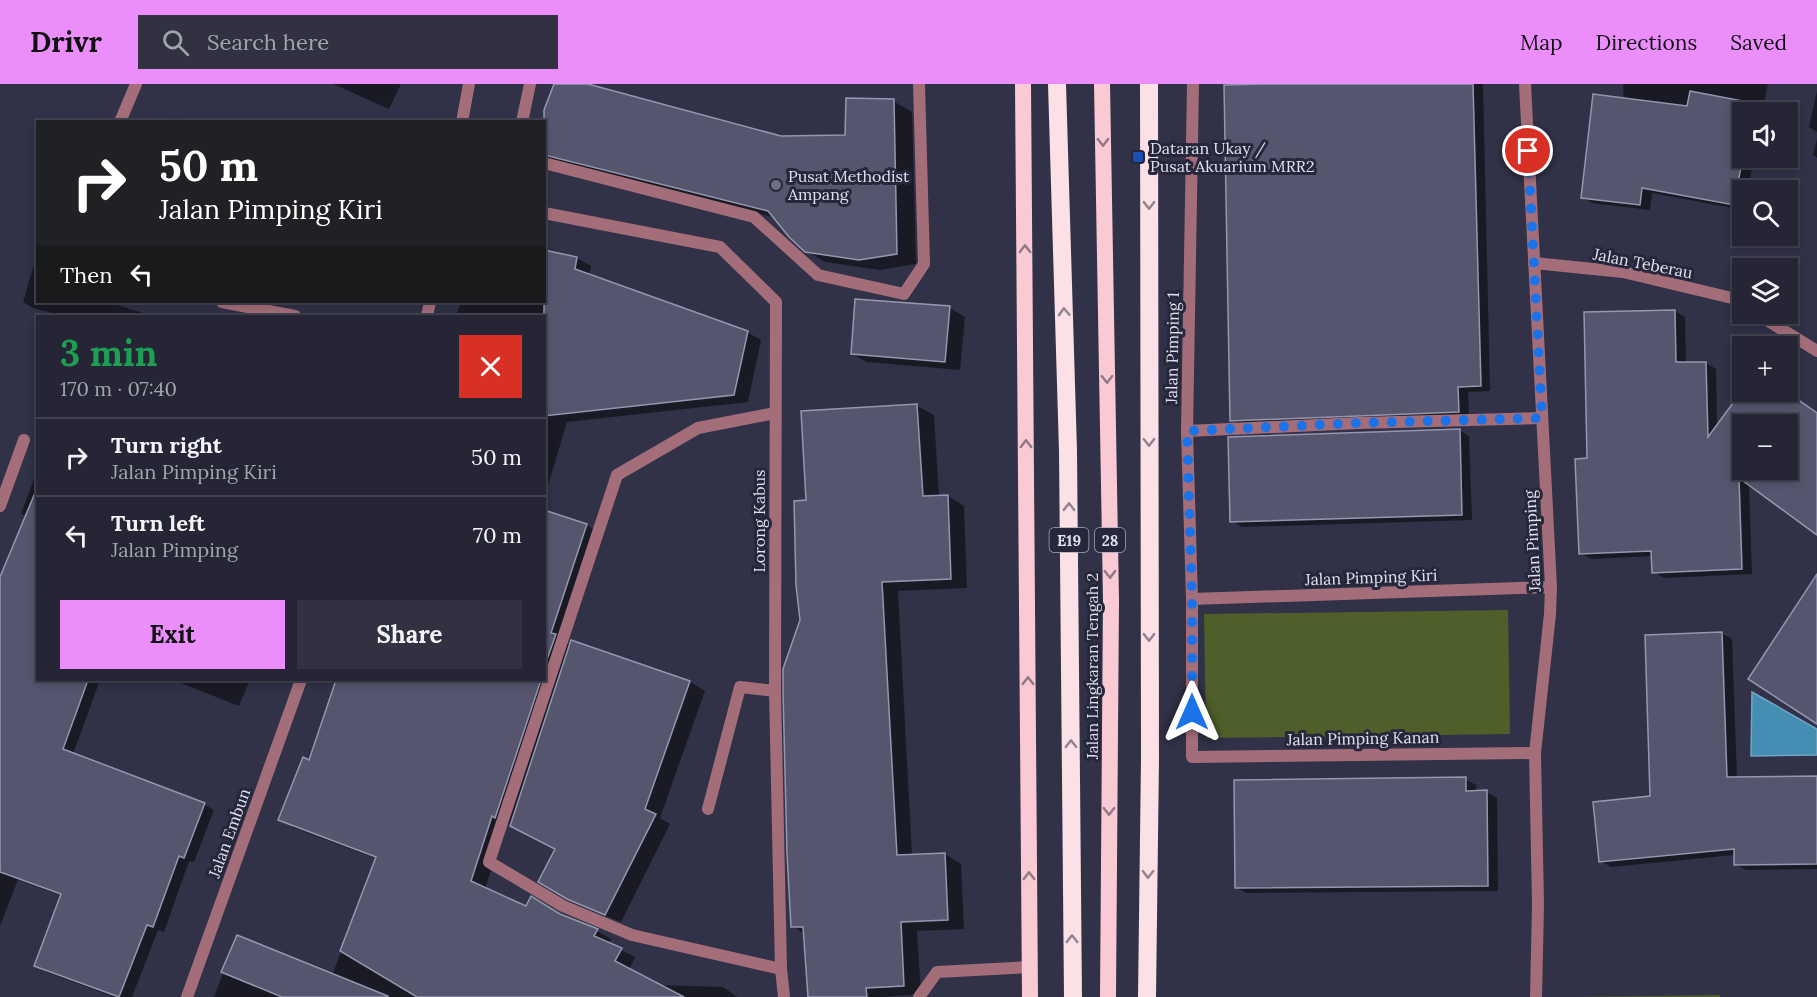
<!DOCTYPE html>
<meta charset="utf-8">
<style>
body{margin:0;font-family:Lora,serif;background:#313141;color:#f1f3f6;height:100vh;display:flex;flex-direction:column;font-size:22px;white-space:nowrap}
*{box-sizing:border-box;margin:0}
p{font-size:20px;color:#a3a5ad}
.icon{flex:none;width:33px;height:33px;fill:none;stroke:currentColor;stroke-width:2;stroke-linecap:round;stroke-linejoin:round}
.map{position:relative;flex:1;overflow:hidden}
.sheet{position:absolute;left:36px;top:231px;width:510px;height:366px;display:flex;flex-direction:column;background:#252535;border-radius:0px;box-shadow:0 3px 9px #0003,0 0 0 2px #424250}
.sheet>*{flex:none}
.guide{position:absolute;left:36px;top:36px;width:510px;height:183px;border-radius:0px;box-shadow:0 3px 9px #0003,0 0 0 2px #424250;background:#202124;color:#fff;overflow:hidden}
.fabs{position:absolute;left:1732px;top:18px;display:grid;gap:12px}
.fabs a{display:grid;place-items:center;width:66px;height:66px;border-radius:0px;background:#252535;box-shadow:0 3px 9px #0003,0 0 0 2px #424250;font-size:30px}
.pin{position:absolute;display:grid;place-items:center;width:51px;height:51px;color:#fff;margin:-26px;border:3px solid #fff;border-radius:50%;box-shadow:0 2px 6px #0007}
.me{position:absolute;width:66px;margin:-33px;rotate:0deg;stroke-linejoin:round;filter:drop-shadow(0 0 4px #0008)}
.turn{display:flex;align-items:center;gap:21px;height:126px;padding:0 24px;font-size:27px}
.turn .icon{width:78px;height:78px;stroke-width:2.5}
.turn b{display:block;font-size:42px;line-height:51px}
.then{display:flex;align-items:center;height:57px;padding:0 24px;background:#0003;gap:12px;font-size:22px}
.round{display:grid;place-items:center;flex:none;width:63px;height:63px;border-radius:0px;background:#313141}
.head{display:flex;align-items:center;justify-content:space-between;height:102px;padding:0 24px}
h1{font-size:36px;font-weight:700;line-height:45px;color:#1e9e55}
.primary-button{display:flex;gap:12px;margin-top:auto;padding:12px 24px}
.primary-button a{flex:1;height:69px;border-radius:0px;background:#eb8dfb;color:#111;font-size:24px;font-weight:700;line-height:69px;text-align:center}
.primary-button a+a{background:#313141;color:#f1f3f6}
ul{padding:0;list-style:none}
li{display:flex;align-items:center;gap:18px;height:78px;padding:0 24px;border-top:2px solid #424250}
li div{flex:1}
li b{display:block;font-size:22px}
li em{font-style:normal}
header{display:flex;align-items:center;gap:36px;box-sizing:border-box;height:84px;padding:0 30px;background:#eb8dfb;color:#111}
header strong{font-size:28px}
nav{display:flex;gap:33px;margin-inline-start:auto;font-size:21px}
.search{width:420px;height:54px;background:#313141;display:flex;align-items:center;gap:15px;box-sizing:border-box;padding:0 21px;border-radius:0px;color:#a3a5ad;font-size:22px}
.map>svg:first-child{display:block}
.green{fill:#4e5f2a}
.water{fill:#448db3;stroke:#73a6c5;stroke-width:1.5}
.shadow{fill:#0007;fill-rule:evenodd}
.building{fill:#55566d;stroke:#9597b0;stroke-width:1.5;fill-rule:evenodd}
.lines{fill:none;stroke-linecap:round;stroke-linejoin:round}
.service{stroke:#a36e7a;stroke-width:12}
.minor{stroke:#a36e7a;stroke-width:12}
.trunk{stroke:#f9cad4;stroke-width:16}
.motorway{stroke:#fbe0e5;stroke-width:18}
.oneway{stroke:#907888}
.oneway2{stroke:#918490}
.route{stroke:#1a73e8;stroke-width:10;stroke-dasharray:0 18}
.transit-dot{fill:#1a4fb4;stroke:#27273c;stroke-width:2}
.worship-dot{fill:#6b7280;stroke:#27273c;stroke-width:2}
.labels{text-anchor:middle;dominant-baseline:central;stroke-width:6;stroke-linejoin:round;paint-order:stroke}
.shield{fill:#27273c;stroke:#a8a9b9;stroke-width:1.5}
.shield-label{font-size:15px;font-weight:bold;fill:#e0e1ef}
.poi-label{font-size:16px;fill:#e0e1ef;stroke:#27273c;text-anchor:start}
.street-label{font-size:16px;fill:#e0e1ef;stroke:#27273c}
</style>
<header>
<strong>Drivr</strong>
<div class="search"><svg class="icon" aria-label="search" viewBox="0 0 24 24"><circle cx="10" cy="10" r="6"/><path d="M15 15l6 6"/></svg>Search here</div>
<nav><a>Map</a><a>Directions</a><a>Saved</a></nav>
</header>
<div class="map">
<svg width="1817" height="913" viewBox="0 0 1817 913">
<rect width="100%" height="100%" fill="#313147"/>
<g class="green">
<polygon points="1508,526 1510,650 1206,654 1204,530"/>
<polygon points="1720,911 1720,913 1571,913"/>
</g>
<polygon class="water" points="1752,608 1817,645 1817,671 1751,672"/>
<g class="shadow">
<polygon points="333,0 401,0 389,25"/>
<polygon points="555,0 583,0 781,54 847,52 893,17 912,28 916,180 880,186 825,178 805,166 776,134 566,81 544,80 544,38 542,38"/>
<polygon points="1339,0 1483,0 1490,307 1468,308 1469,333 1242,342 1232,336"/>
<polygon points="1623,0 1768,0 1762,28 1743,28 1743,74 1754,74 1748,106 1743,106 1743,126 1652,109 1650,126 1592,119 1582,113 1624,16"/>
<polygon points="1817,7 1817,48 1809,43"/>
<polygon points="175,33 192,38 174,38"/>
<polygon points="1817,55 1817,74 1813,71"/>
<polygon points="577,174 591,182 589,192 747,248 761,256 748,318 567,338 544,415 544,232 456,232 461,218 544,218"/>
<polygon points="34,180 38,181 38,218 107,218 153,232 63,232 33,224 23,218"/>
<polygon points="950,224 965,233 960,286 867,278 852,270"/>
<path d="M1675,227L1685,233L1686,280L1706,279L1716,285L1717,342L1743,308H1787L1817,329V449L1749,400L1752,490L1664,494L1654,488L1653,472L1591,475L1580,469L1588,376ZM1743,340H1788V386H1743Z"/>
<polygon points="917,322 934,331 939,412 948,412 964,422 967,504 898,507 912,772 945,770 961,780 964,845 917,847 921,910 882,913 809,913 805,850 792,842 801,536 807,418"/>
<polygon points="1459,346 1469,352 1472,436 1242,443 1232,437"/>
<polygon points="38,384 38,596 100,596 73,670 204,720 214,726 194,778 189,777 164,848 158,846 132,913 114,913 46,888 36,882 63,812 18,796 0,842 0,496 27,433 21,430"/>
<polygon points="544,428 586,441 600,449 565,558 571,561 572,558 690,598 705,607 660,734 670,740 621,838 584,823 540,797 557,765 510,740 506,739 485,805 527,824 560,831 597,847 611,855 609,860 635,873 629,886 657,901 723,903 737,913 214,913 237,853 332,891 377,775 294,744 280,735 310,678 338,596 544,596"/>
<polygon points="1721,549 1732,555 1737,694 1817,694 1817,785 1746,786 1735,780 1735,771 1611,783 1601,777 1652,713"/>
<polygon points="173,596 250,596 239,622"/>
<polygon points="1465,695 1476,701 1476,708 1487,708 1497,714 1498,807 1246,809 1236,803"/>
</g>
<g class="building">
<polygon points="554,0 588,0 781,52 845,51 846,14 894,15 897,170 859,176 805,168 789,153 768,127 544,71 544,26"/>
<polygon points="1264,0 1473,0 1481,302 1458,303 1459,328 1230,337 1224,1"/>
<polygon points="1690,7 1743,17 1743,72 1734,121 1642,104 1640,121 1581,114 1593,10 1687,22"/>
<polygon points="544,166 577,173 575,185 748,247 734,311 544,332"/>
<polygon points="855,215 950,222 945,278 851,270"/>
<path d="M1675,226L1676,278H1706L1708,353L1741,308H1787L1817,329V451L1739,394L1742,485L1652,489L1651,467L1579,470L1575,375L1587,374L1584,228ZM1743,340H1788V386H1743Z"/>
<polygon points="917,320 923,412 948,411 951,495 882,498 897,771 945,769 948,836 901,838 904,902 866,904 867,913 808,913 803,843 791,843 787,770 783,607 783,585 800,536 796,501 794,417 806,416 801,327"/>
<polygon points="1460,345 1462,431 1230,438 1228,353"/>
<polygon points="37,404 38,596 88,596 63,665 205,719 184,774 179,772 153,843 147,841 119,913 34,882 61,810 0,788 0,493"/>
<polygon points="544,426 587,440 551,549 556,550 544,584"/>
<polygon points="1817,490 1817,640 1748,595"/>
<polygon points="1722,548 1727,693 1817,692 1817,780 1734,781 1734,765 1599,778 1593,718 1650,712 1645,551"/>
<polygon points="571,556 690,597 645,725 656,730 605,831 567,815 538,798 555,765 510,742"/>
<polygon points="336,596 541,596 495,734 492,732 471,797 526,822 531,812 560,830 598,845 594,852 622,864 615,877 684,913 417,913 340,867 376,773 278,736 303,673 309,676"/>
<polygon points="1466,693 1466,707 1487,706 1488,802 1235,804 1234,696"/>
<polygon points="237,851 388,912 387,913 282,913 221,888"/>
</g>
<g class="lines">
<g class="service">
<polyline points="120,38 136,0"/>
<polyline points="522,38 530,0"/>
<polyline points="544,79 754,133 818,191 904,210 924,180 919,0"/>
<polyline points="775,329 698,344 617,391 489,778 563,822 632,851 781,885"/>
<polyline points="1187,347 1359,339 1542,334"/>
<polyline points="708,725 740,603 775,607"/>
<polyline points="919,913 937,888 1030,883"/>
</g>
<g class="minor">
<polyline points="1193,0 1187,347 1192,515 1192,673 1535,669"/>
<polyline points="1525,0 1551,503 1550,530 1535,669 1538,820 1536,913"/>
<polyline points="462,38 469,0"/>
<polyline points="544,129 720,163 776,218 775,607 781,885 784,913"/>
<polyline points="1534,179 1623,188 1732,214 1743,220"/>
<polyline points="222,218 295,232"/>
<polyline points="1757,230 1817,267"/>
<polyline points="427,232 430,218"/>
<polyline points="0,422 24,356"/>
<polyline points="1192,515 1551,503"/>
<polyline points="187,913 301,596"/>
</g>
<g class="trunk">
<polyline points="1023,0 1030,913"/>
<polyline points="1102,0 1111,516 1108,913"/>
</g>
<g class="motorway">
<polyline points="1057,0 1068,367 1073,913"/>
<polyline points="1147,913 1150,674 1149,0"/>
</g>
</g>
<defs><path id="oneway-chevron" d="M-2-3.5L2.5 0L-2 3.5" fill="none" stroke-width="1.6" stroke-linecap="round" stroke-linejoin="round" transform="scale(1.5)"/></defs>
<g class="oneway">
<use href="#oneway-chevron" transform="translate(1103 58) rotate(89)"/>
<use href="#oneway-chevron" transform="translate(1025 165) rotate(-90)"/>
<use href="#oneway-chevron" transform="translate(1107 295) rotate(89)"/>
<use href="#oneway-chevron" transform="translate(1026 360) rotate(-90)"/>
<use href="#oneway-chevron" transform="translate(1110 490) rotate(89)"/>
<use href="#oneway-chevron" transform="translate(1028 597) rotate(-90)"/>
<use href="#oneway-chevron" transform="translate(1109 727) rotate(90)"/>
<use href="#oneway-chevron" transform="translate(1029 792) rotate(-90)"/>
</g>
<g class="oneway2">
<use href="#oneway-chevron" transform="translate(1149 121) rotate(90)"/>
<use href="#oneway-chevron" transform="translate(1064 228) rotate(-92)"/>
<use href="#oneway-chevron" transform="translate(1149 358) rotate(90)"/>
<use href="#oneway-chevron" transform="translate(1069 423) rotate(-90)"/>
<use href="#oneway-chevron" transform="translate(1149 553) rotate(90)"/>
<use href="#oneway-chevron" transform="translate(1071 660) rotate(-90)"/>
<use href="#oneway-chevron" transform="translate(1148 790) rotate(91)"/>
<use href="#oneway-chevron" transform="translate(1072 855) rotate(-90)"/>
</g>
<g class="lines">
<polyline class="route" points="1192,628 1192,515 1187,347 1359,339 1542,334 1528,67"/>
</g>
<rect class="transit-dot" x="1132" y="67" width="12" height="12" rx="3"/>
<circle class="worship-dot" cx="776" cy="101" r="6"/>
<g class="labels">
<g class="shield">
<rect x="1049.5" y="444" width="39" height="24" rx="4.5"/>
<rect x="1095" y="444" width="30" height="24" rx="4.5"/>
</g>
<g class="shield-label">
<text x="1069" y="456">E19</text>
<text x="1110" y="456">28</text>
</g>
<g class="poi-label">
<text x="1150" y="64">Dataran Ukay /<tspan x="1150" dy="18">Pusat Akuarium MRR2</tspan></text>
<text x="788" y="92">Pusat Methodist<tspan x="788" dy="18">Ampang</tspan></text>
</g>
<g class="street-label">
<text transform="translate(1643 179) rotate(11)">Jalan Teberau</text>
<text transform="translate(1172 264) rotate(-89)">Jalan Pimping 1</text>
<text transform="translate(759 437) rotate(-90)">Lorong Kabus</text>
<text transform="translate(1532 457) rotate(-93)">Jalan Pimping</text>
<text transform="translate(1371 493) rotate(-2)">Jalan Pimping Kiri</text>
<text transform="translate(1092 582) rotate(-90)">Jalan Lingkaran Tengah 2</text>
<text transform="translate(1363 654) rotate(-1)">Jalan Pimping Kanan</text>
<text transform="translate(229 749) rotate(-70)">Jalan Embun</text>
</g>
</g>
</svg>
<div class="fabs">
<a><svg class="icon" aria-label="sound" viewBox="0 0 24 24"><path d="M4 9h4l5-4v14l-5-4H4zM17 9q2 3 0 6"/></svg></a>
<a><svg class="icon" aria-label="search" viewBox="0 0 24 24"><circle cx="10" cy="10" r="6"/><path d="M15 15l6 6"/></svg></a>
<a><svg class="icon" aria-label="layers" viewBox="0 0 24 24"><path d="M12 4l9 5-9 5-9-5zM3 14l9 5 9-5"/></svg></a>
<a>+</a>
<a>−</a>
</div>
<div class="pin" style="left:1528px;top:67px;background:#d93025"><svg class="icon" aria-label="arrive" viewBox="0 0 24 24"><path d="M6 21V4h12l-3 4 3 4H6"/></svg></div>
<svg class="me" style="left:1192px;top:628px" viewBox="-20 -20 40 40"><path d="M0-17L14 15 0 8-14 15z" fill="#1a73e8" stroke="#fff" stroke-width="4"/></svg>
<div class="guide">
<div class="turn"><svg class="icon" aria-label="right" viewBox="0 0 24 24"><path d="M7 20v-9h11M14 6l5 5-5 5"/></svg><div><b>50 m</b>Jalan Pimping Kiri</div></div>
<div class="then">Then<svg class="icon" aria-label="left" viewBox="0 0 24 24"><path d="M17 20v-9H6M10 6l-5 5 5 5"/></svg></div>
</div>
<section class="sheet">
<div class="head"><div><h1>3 min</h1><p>170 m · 07:40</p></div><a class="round" style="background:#d93025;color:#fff"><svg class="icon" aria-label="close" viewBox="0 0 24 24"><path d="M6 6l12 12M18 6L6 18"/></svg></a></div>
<ul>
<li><svg class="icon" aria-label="right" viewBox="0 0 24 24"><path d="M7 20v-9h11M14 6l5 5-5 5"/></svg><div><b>Turn right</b><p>Jalan Pimping Kiri</p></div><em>50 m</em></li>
<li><svg class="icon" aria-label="left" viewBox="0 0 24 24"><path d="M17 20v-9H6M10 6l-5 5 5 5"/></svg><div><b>Turn left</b><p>Jalan Pimping</p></div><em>70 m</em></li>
</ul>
<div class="primary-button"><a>Exit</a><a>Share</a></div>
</section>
</div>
